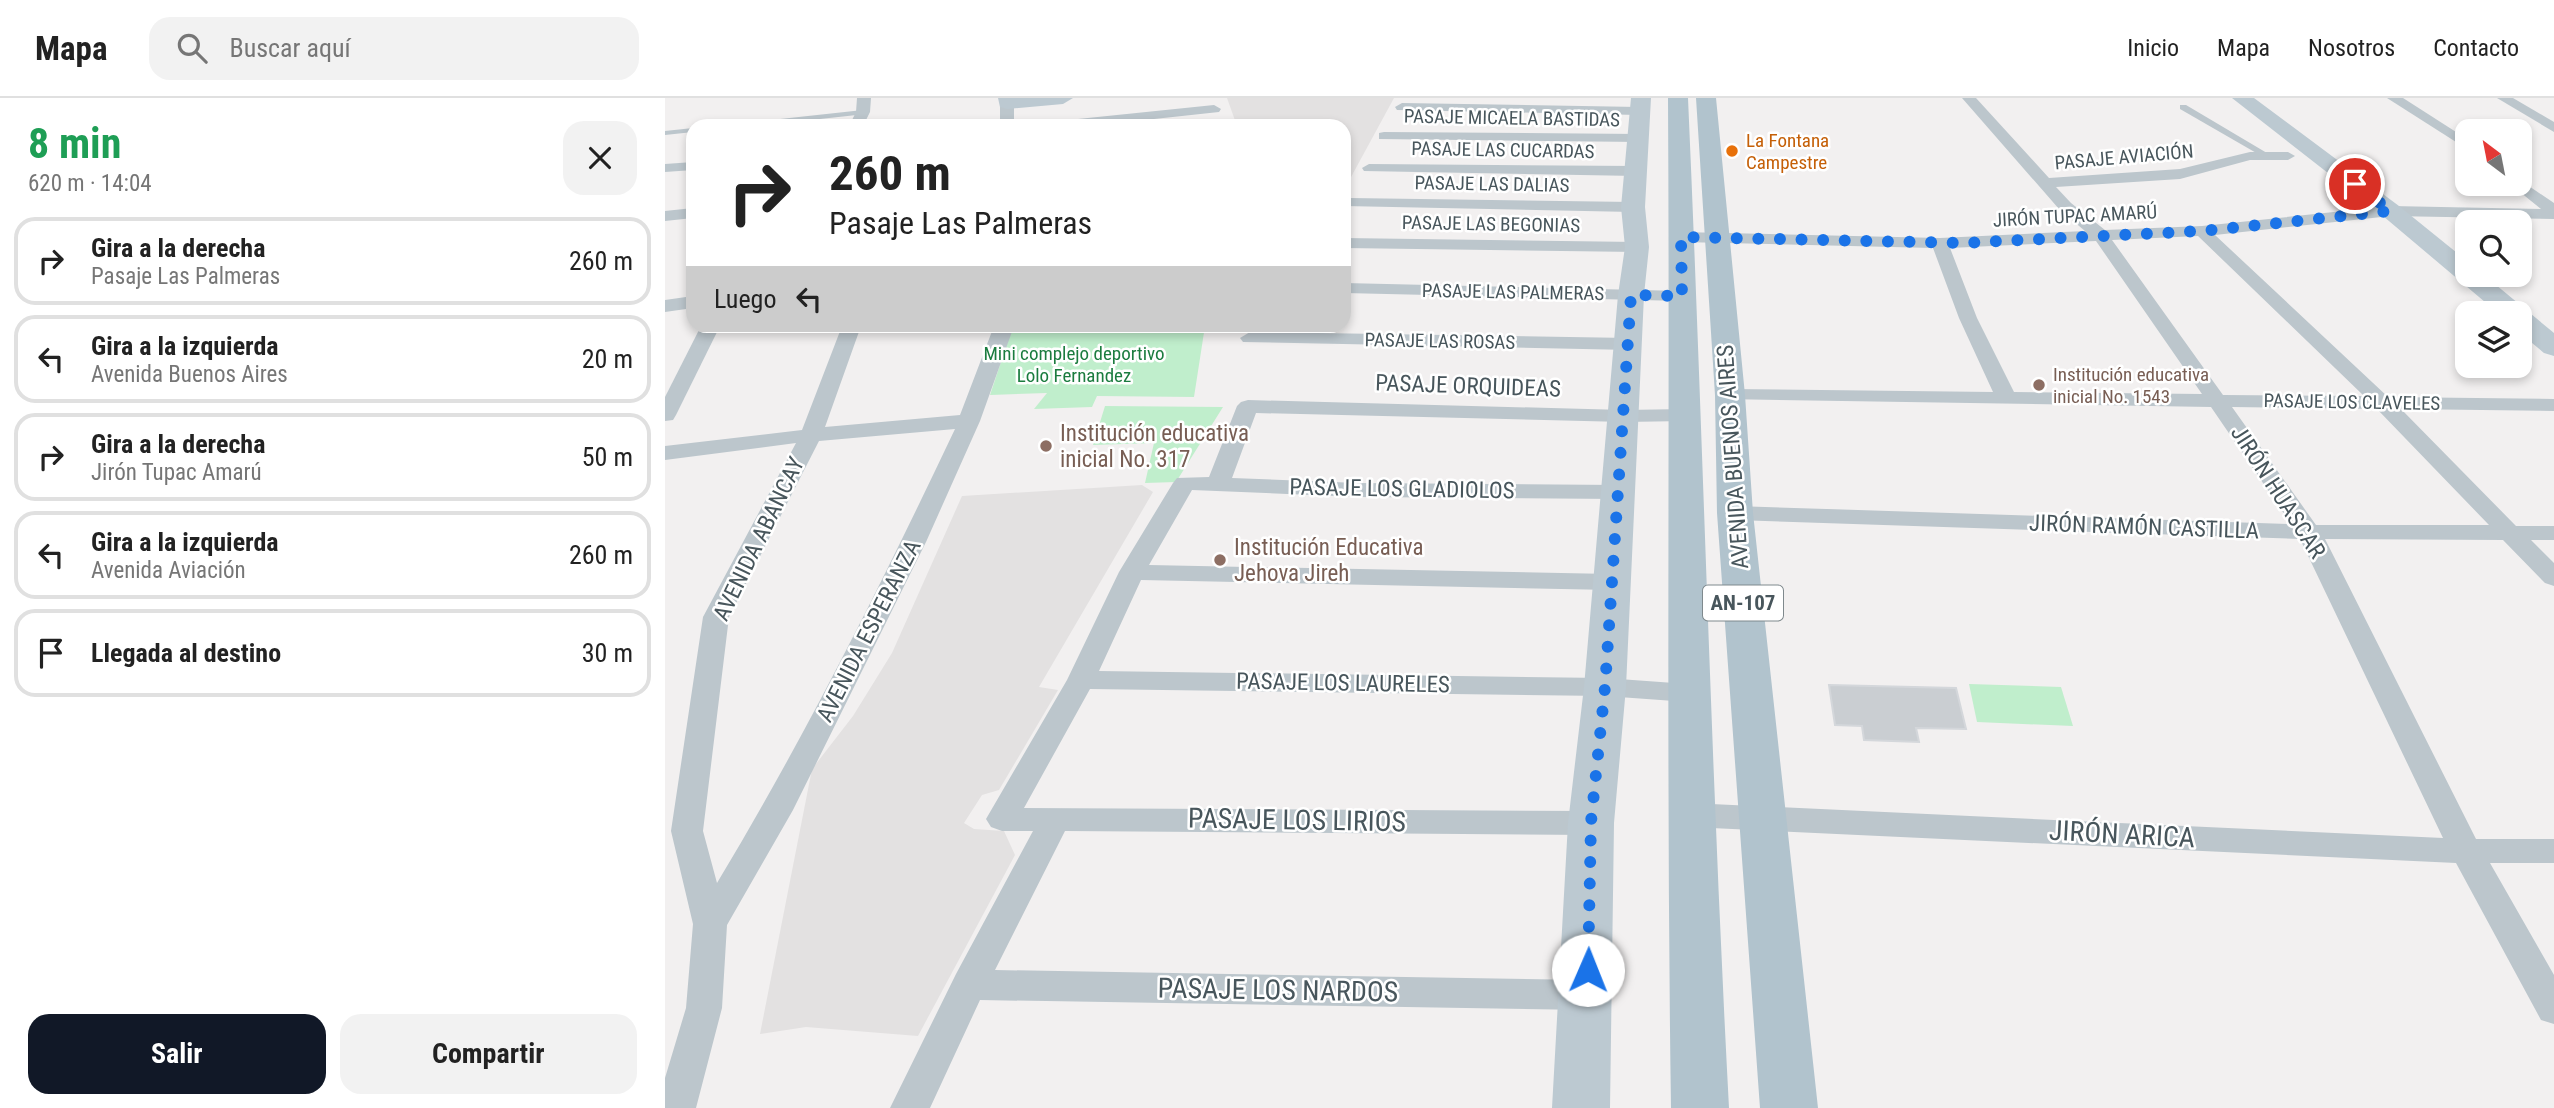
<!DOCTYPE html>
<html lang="es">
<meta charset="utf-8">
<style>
body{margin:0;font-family:"Roboto Condensed",sans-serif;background:#f2f2f2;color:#222;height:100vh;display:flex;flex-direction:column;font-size:26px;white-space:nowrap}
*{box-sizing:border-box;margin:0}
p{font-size:23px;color:#767676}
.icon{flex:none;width:38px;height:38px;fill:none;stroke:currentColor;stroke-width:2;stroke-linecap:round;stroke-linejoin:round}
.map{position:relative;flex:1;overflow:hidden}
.side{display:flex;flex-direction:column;background:#fff;width:665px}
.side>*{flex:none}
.guide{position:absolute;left:21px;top:21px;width:665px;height:214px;border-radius:21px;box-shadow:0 4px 10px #0003;background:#fff;color:#222;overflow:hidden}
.needle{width:46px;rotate:328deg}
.controls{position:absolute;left:1790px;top:21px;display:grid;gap:14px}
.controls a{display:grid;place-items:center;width:77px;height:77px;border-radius:14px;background:#fff;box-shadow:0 4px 10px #0003;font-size:35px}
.pin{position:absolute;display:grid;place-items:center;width:60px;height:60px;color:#fff;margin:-30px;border:4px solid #fff;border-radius:50%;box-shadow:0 2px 7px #0007}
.me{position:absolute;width:77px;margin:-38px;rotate:1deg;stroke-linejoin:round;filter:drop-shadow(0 0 5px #0008)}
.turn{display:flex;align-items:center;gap:24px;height:147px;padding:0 28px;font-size:32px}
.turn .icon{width:91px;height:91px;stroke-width:2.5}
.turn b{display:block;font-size:49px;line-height:60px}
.then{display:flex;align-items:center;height:66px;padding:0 28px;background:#0003;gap:14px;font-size:26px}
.round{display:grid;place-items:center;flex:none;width:74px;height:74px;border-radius:21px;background:#f2f2f2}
.headline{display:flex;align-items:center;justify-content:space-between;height:119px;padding:0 28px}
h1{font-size:42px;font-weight:700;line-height:52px;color:#1e9e55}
.action{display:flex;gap:14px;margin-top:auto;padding:14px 28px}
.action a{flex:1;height:80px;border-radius:21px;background:#111827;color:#fff;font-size:28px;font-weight:700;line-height:80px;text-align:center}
.action a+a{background:#f2f2f2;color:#222}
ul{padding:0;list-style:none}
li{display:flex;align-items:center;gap:21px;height:88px;margin:0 14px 10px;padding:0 14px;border:4px solid #e0e0e0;border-radius:21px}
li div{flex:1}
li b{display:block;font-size:26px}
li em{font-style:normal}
header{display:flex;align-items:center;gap:42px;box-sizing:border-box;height:98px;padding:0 35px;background:#fff;border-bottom:2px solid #e0e0e0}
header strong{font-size:33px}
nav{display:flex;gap:38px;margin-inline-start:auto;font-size:24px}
.search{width:490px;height:63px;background:#f2f2f2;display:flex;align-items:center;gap:18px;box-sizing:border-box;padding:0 24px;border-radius:21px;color:#767676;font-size:26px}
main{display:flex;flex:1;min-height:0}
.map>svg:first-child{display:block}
.education{fill:#e3e1e1}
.green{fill:#c0eecc}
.building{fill:#caced2;stroke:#d4d7db;stroke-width:2}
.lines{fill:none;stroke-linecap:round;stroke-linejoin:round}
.lane{fill:#bcc6cc;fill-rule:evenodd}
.street{fill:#bcc6cc;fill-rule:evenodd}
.secondary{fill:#bcc9d1;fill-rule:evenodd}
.primary{fill:#b1c3cd;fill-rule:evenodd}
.route{stroke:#1a73e8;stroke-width:12;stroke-dasharray:0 21.6}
.food-dot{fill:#e8710a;stroke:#fff;stroke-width:2.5}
.education-dot{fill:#8d6e63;stroke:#fff;stroke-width:2.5}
.labels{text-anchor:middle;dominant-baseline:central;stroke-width:5;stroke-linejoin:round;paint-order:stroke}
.far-street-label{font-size:19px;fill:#48565c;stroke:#fff}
.far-food-label{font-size:19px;fill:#c56008;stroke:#fff;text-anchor:start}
.far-park-label{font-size:19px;fill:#1b7c3f;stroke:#fff}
.far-education-label{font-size:19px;fill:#785e54;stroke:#fff;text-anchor:start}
.shield{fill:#fff;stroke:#7f898d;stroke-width:2}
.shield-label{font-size:21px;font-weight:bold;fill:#48565c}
.street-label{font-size:23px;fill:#48565c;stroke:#fff}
.education-label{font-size:23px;fill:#785e54;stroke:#fff;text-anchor:start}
.near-street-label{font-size:28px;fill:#48565c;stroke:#fff}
</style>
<header>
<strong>Mapa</strong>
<div class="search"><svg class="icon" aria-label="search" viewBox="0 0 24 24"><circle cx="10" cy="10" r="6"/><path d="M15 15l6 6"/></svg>Buscar aquí</div>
<nav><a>Inicio</a><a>Mapa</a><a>Nosotros</a><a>Contacto</a></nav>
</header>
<main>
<section class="side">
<div class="headline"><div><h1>8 min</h1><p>620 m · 14:04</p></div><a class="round"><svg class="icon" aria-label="close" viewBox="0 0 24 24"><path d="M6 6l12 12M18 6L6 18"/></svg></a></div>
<ul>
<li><svg class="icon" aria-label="right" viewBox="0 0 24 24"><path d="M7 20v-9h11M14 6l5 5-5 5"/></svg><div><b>Gira a la derecha</b><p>Pasaje Las Palmeras</p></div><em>260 m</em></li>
<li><svg class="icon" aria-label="left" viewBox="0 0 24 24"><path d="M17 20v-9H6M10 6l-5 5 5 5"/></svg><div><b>Gira a la izquierda</b><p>Avenida Buenos Aires</p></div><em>20 m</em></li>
<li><svg class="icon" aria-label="right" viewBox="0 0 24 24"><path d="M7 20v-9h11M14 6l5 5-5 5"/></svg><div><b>Gira a la derecha</b><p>Jirón Tupac Amarú</p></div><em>50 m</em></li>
<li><svg class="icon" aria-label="left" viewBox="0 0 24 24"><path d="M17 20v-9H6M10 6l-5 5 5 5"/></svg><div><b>Gira a la izquierda</b><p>Avenida Aviación</p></div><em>260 m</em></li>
<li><svg class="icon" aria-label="arrive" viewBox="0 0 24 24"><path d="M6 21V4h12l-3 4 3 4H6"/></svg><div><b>Llegada al destino</b></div><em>30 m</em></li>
</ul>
<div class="action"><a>Salir</a><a>Compartir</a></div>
</section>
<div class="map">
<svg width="1889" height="1010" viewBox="0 0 1889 1010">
<rect width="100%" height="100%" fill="#f2f0f0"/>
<g class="education">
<polygon points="562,0 729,0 679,92 679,28 572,28"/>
<polygon points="477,387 488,394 374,589 393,592 334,692 317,697 299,725 309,731 339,733 350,757 253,938 141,929 95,936 147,671 188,618 227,555 297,398"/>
</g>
<g class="green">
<polygon points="348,228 540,228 529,299 432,298 427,309 369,311 382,295 325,297"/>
<polygon points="440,308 558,309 511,384 480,385 489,345 428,347"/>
<polygon points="1304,586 1396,589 1408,628 1312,624"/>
</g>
<polygon class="building" points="1164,587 1291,590 1301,631 1251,630 1254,644 1199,642 1197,628 1170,627"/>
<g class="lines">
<g class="lane">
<polygon points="1515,7 1521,7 1607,58 1600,60 1515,11"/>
<polygon points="198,12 201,16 89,28 65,28 69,26"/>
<polygon points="28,30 28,34 0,37 0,33"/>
</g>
<g class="street">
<polygon points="192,0 206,0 205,14 198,28 184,28 191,14"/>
<path d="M1297,0H1311L1384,80L1515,71L1585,54H1623L1630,58L1623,62H1585L1515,81L1391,89L1406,105L1440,132L1537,128L1726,108L1876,111L1845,86H1855V82L1889,105V121L1726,118L1550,137L1723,299L1889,301V313L1736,311L1851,428H1889V442H1866L1889,465V488L1880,485L1838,442L1660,441L1811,741H1889V765H1825L1889,877V926L1876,922L1791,765L1025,729L1014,725L1009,717L1014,709L1025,705L1778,740L1635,441L1070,422L1062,420L1058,415L1062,410L1070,408L1626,426L1546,309L1058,301L1055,297L1058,293L1065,291L1328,294L1294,220L1268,150L1016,144L1008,139L1016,134L1275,140L1420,133L1394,111ZM1533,138L1699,298L1558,297L1447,142ZM1431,143L1537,296L1349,294L1312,220L1285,150ZM1567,309L1712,311L1824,427H1651Z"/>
<polygon points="1722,0 1738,0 1802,41 1802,51"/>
<polygon points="1832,0 1848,0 1889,24 1889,34"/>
<polygon points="342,1 349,5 349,28 335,28 335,5"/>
<polygon points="737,5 974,9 981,13 974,17 732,12 730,9"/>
<polygon points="549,7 556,11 554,14 424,28 377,28 384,24"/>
<polygon points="719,34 975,36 982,40 975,44 714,41 714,35"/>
<polygon points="28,64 28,72 0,74 0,66"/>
<polygon points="704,66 972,68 980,73 972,78 699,73 697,70"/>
<polygon points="685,100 968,104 976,109 968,114 679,108 679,102"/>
<polygon points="28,110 28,120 0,123 0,113"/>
<polygon points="679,140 972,144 981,149 972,154 679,150"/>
<polygon points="679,185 1017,193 1026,198 1017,203 679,195"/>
<polygon points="28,198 28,210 0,214 0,202"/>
<polygon points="36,228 55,228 11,317 8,322 0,323 0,299"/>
<path d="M177,228H196L160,329L295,317L329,228H349L315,323L261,444L128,712L62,827L57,910L31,1010H0V980L21,910L28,826L6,733L38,519L131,345L0,362V348L137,332ZM290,331C217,485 140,639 52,785L38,733L64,519L154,343Z"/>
<polygon points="585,234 965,240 975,246 965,252 578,244 575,240"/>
<polygon points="583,302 959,312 1021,311 1029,312 1032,317 1029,322 1021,323 959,324 591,315 567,380 693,385 954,387 962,389 966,394 962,399 954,401 693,399 527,392 484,467 946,476 955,479 959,484 955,489 946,492 476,482 434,573 940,580 1023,586 1033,588 1037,595 1033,602 1023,604 940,598 425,591 359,710 926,713 937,717 942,725 937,733 926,737 400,733 330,872 922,882 935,886 940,897 935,908 922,912 315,902 265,1010 225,1010 291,876 368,733 337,733 326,729 321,721 402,582 454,474 508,385 512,380 544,379 572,308 576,304"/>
</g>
<g class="secondary">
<polygon points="333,0 408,0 398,6 342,11 335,9"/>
<polygon points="966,0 986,0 980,109 984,149 979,197 961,589 949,725 945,1010 887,1010 903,725 919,589 953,197 960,149 956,109"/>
<polygon points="1567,0 1589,0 1734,108 1802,163 1802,177 1819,177 1889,235 1889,258 1879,255 1855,235 1855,215 1833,215 1718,118"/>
</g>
<g class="primary">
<path d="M1003,0H1023C1038,337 1046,673 1064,1010H1006C1001,673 1005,337 1003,0Z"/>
<polygon points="1031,0 1051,0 1080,297 1088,415 1153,1010 1095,1010 1052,415 1050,297"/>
</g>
</g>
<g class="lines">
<polyline class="route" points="923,872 926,724 940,589 966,197 1017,198 1016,139 1298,145 1537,133 1726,113 1690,86"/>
</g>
<circle class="food-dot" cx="1067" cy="53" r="7"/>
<g class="education-dot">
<circle cx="1374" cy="287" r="7"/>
<circle cx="381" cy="348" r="7"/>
<circle cx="555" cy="462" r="7"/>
</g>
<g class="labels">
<g class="far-street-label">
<text transform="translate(847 20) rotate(1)">PASAJE MICAELA BASTIDAS</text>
<text transform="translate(838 52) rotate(1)">PASAJE LAS CUCARDAS</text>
<text transform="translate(1459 59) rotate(-5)">PASAJE AVIACIÓN</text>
<text transform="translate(827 86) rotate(1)">PASAJE LAS DALIAS</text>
<text transform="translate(1410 118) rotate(-3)">JIRÓN TUPAC AMARÚ</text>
<text transform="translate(826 126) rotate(1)">PASAJE LAS BEGONIAS</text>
<text transform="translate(848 194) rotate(1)">PASAJE LAS PALMERAS</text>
<text transform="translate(775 243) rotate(1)">PASAJE LAS ROSAS</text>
<text transform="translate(1687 304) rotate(1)">PASAJE LOS CLAVELES</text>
</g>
<g class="far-food-label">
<text x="1081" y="42">La Fontana<tspan x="1081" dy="22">Campestre</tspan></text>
</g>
<g class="far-park-label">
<text x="409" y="255">Mini complejo deportivo<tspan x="409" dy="22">Lolo Fernandez</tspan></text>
</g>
<g class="far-education-label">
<text x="1388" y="276">Institución educativa<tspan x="1388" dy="22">inicial No. 1543</tspan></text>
</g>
<rect class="shield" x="1038" y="487.5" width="80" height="35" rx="5"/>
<g class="shield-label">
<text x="1078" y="505">AN-107</text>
</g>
<g class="street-label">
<text transform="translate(803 288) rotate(2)">PASAJE ORQUIDEAS</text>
<text transform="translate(1068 359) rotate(-94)">AVENIDA BUENOS AIRES</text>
<text transform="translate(737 391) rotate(1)">PASAJE LOS GLADIOLOS</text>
<text transform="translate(1613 394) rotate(57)">JIRÓN HUASCAR</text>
<text transform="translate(1479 429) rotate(2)">JIRÓN RAMÓN CASTILLA</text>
<text transform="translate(94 441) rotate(-64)">AVENIDA ABANCAY</text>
<text transform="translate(204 533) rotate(-63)">AVENIDA ESPERANZA</text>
<text transform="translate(678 585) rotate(1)">PASAJE LOS LAURELES</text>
</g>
<g class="education-label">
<text x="395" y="335">Institución educativa<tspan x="395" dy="26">inicial No. 317</tspan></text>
<text x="569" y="449">Institución Educativa<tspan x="569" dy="26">Jehova Jireh</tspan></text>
</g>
<g class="near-street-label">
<text transform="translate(632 722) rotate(1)">PASAJE LOS LIRIOS</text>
<text transform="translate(1457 736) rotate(3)">JIRÓN ARICA</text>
<text transform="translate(613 892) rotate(1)">PASAJE LOS NARDOS</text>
</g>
</g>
</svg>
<div class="controls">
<a><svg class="needle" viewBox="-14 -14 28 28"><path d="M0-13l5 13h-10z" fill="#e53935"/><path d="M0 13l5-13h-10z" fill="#767676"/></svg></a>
<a><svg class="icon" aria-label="search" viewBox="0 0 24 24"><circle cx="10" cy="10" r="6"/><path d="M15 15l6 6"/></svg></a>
<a><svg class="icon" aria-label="layers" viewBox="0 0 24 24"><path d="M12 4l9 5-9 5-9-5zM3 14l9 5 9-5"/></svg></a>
</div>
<div class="pin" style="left:1690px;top:86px;background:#d93025"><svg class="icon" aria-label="arrive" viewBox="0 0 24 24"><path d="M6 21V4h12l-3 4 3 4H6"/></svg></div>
<svg class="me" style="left:923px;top:872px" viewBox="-20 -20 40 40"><circle r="19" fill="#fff"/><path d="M0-13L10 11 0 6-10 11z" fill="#1a73e8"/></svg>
<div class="guide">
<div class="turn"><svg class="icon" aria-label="right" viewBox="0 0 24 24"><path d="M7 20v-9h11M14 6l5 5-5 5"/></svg><div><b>260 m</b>Pasaje Las Palmeras</div></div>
<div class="then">Luego<svg class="icon" aria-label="left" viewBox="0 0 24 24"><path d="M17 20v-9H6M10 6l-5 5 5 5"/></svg></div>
</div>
</div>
</main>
